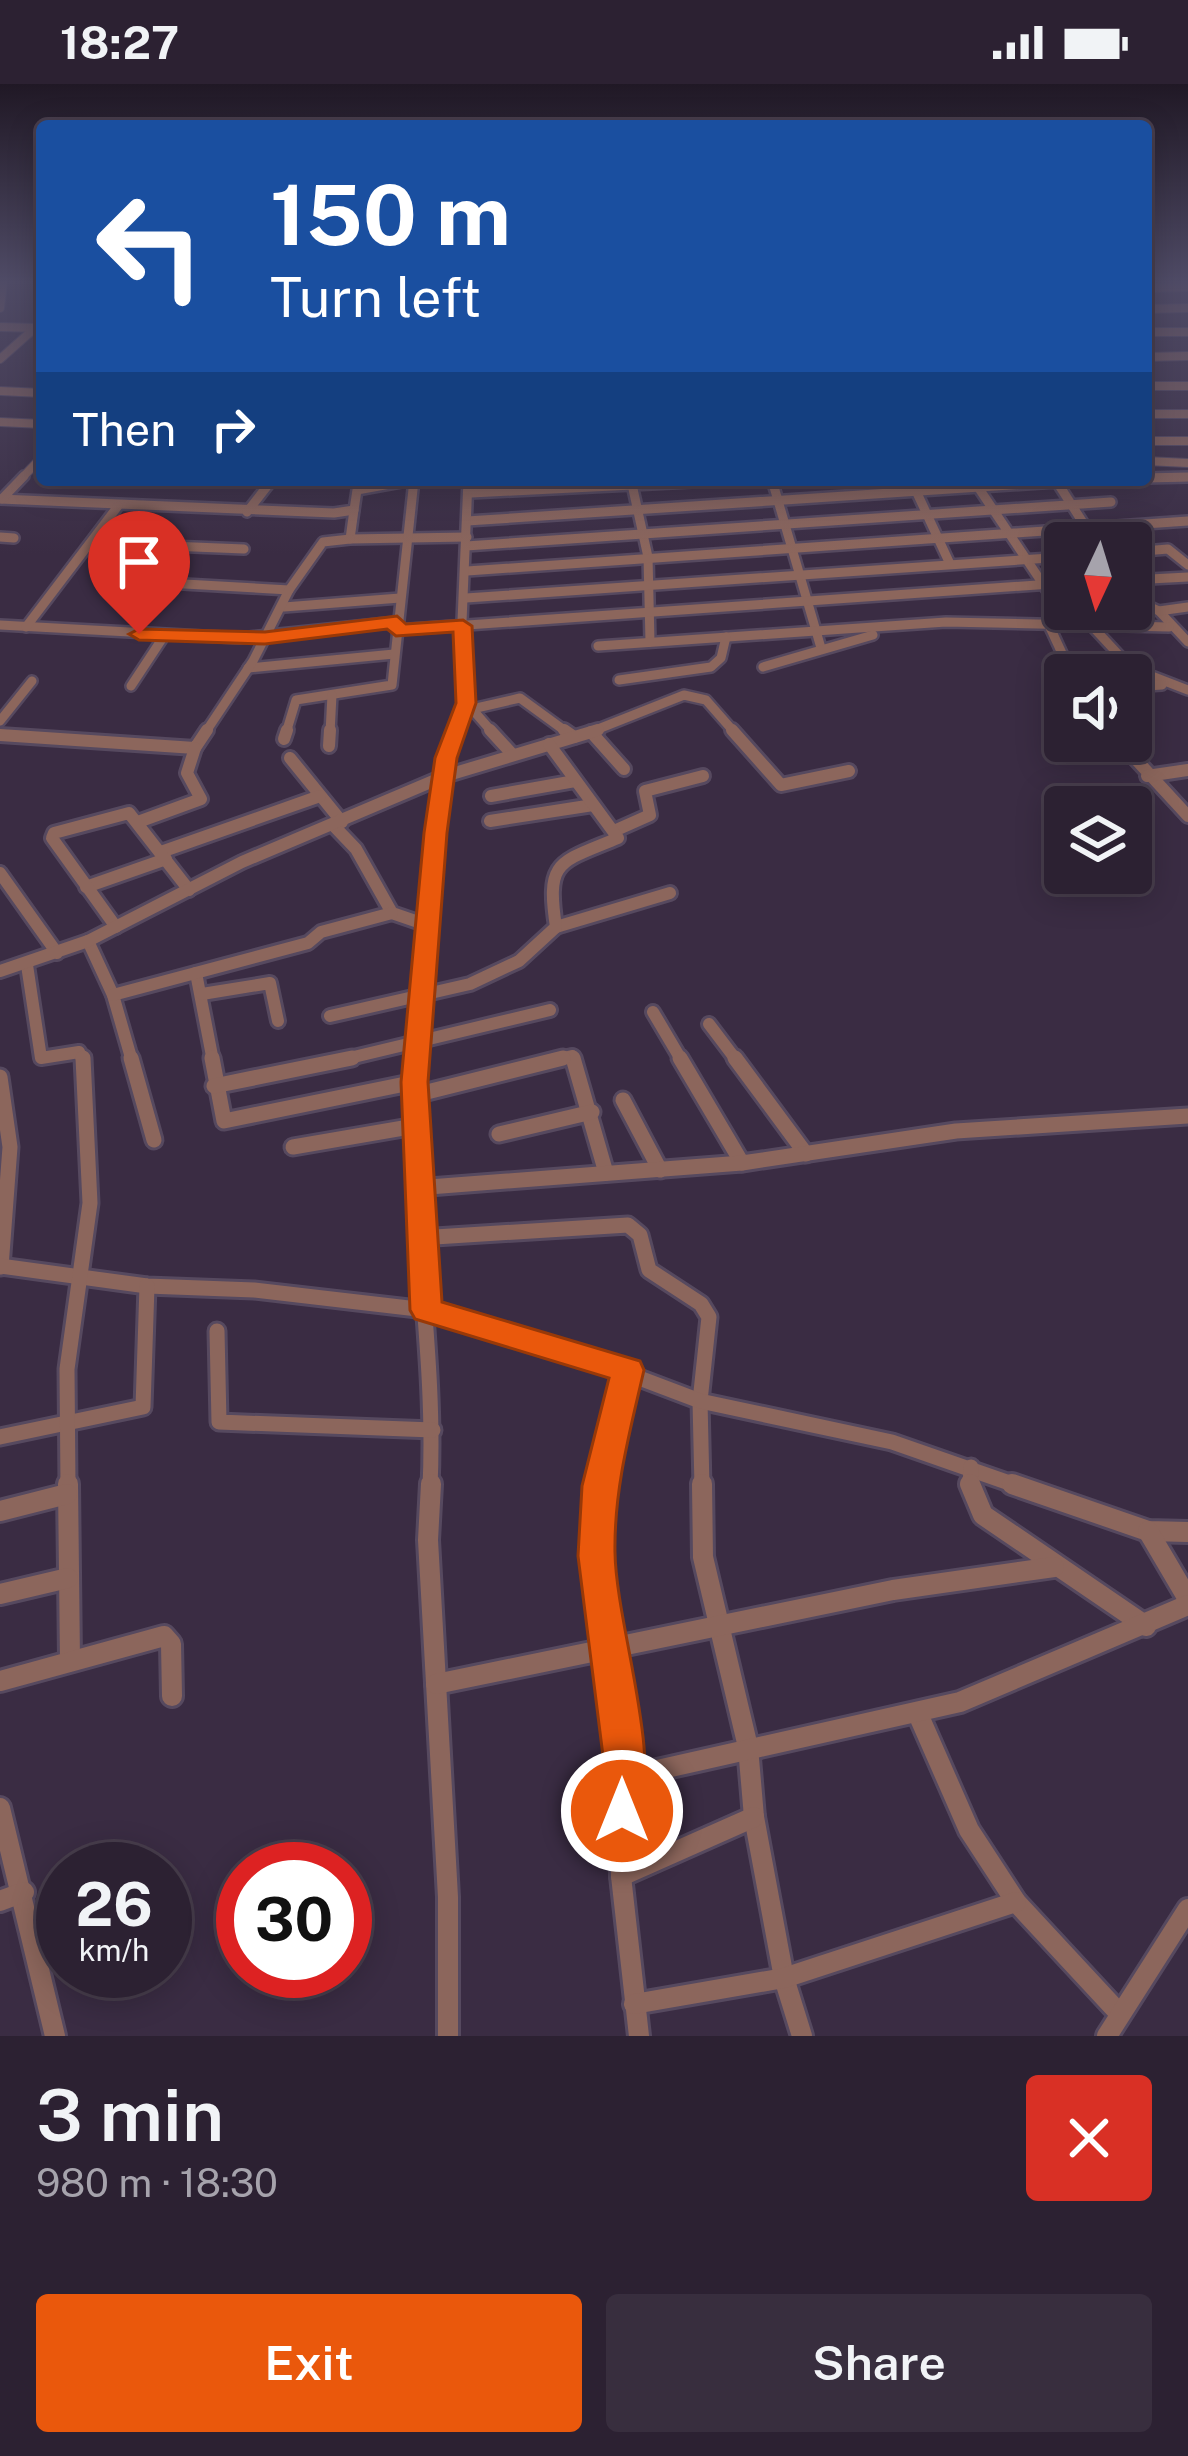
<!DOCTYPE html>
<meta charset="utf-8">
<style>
body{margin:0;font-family:"Public Sans",sans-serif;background:#382e3e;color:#f1f3f6;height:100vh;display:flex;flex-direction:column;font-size:45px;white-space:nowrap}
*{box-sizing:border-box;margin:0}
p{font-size:39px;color:#a6a3ac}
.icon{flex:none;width:66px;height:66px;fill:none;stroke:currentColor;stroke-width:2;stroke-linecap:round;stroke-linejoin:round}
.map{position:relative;height:1952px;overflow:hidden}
.details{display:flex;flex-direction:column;background:#2c2132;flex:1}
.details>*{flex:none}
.hud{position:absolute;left:36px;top:36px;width:1116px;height:366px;border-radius:12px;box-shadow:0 6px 30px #0003,0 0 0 3px #483e4d;background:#1a4fa0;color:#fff;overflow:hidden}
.needle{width:78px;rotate:184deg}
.tools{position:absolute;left:1044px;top:438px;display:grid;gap:24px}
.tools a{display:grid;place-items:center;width:108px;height:108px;border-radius:12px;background:#2c2132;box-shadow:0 6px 30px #0003,0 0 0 3px #483e4d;font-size:60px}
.speed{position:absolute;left:36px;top:1758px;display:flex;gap:24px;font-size:60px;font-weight:700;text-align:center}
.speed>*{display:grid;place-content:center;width:156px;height:156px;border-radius:50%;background:#2c2132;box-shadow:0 6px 30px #0003,0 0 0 3px #483e4d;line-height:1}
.speed small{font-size:30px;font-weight:400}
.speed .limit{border:18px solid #d22;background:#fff;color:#111}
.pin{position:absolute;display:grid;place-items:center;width:102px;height:102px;color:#fff;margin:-123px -51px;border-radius:50% 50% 50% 0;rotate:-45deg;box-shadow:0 0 12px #0007}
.pin .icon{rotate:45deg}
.me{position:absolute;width:132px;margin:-66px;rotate:0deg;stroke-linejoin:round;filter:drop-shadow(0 0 9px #0008)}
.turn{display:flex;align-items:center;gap:42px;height:252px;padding:0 36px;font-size:54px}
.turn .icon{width:156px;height:156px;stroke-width:2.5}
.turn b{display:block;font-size:84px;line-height:102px}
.then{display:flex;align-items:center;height:114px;padding:0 36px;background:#0003;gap:24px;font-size:45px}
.round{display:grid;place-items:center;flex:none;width:126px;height:126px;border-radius:12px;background:#382e3e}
.head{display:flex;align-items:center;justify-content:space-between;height:204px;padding:0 36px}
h1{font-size:72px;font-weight:600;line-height:90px}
.primary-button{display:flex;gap:24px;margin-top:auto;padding:24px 36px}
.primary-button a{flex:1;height:138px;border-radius:12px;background:#ea580c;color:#fff;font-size:48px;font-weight:600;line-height:138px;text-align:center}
.primary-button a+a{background:#382e3e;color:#f1f3f6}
.status{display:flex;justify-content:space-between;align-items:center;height:84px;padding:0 60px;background:#2c2132;direction:ltr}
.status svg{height:33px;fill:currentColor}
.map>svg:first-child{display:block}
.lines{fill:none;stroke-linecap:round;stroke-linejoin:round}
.street-far4-casing{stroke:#56495f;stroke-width:10}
.street-far3-casing{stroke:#56495f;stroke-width:14}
.street-far2-casing{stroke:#56495f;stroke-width:18}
.street-far1-casing{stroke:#56495f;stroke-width:21}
.street-casing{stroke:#56495f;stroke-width:26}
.street-far4{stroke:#8c665c;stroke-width:8}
.street-far3{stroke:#8c665c;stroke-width:9}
.street-far2{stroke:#8c665c;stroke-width:12}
.street-far1{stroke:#8c665c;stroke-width:15}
.street{stroke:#8c665c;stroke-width:20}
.route{fill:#ea580c;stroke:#983908;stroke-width:3}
</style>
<div class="status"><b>18:27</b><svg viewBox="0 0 49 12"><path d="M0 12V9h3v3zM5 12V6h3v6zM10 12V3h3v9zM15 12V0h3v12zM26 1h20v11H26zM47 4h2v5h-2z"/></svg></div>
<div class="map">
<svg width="1188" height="1952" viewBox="0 0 1188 1952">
<rect width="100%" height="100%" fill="#3a2c43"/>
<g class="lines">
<g class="street-far4-casing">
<g id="street-far4">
<polyline points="1146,204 1188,203"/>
<polyline points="0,224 3,197"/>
<polyline points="1146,225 1188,224"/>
<polyline points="0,243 37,244"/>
<polyline points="1146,248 1188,248"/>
<polyline points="1146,273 1188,272"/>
<polyline points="0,275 35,244"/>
<polyline points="1146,302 1188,302"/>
<polyline points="0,307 42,309"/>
<polyline points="1146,330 1188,330"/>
<polyline points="0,338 42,340"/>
<polyline points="1146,357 1188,357"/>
<polyline points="1146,377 1188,379"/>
<polyline points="1146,394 1188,393"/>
<polyline points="21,395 42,373"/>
</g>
</g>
<g class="street-far3-casing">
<g id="street-far3">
<polyline points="1146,394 1188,393"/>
<polyline points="631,396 648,473 650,558"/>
<polyline points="772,396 821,564"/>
<polyline points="911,396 950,480"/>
<polyline points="1057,398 1106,396"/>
<polyline points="976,400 1061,527 1091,541 1131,584 1188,606"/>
<polyline points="471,409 732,396"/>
<polyline points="0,415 334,429 354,426 357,406 412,396"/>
<polyline points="2,415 24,392"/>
<polyline points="354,426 350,455 467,453"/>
<polyline points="247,428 272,396"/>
<polyline points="467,437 1057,398 1087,445"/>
<polyline points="0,453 14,454"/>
<polyline points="95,459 244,465"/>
<polyline points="466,462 1111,418"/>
<polyline points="1131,468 1168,465 1188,481"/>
<polyline points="467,487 1188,437"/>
<polyline points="1131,496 1188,493"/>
<polyline points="149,498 289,506 323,458 350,455"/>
<polyline points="466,514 1065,473"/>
<polyline points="1131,514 1159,527 1188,558"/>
<polyline points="284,523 400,514"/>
<polyline points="1159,527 1188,523"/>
<polyline points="1048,539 1072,591"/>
<polyline points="0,541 240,554 397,538"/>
<polyline points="26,543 118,422"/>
<polyline points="396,546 1065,499"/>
<polyline points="598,562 946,538 1169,543"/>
<polyline points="763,583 873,551"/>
<polyline points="248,584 394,570"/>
<polyline points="619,596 711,583 721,574 726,553"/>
<polyline points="131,602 164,552"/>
<polyline points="1131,603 1162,601"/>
<polyline points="466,619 472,625 520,614 568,649"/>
<polyline points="472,625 493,649"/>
<polyline points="0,637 32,597"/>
<polyline points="205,649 253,577 289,506"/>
<polyline points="286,649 296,616 392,601 414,396"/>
<polyline points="330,649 332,611"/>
<polyline points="455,649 466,619 461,561 468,396"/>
<polyline points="588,649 684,611 706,616 735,649"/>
</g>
</g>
<g class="street-far2-casing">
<g id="street-far2">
<polyline points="490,646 513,671"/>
<polyline points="564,646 574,653"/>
<polyline points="732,646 781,701 849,687"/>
<polyline points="591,648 624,685"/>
<polyline points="0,651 195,664 207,646"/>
<polyline points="284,655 287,646"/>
<polyline points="1119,657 1188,732"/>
<polyline points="329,662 330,646"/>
<polyline points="290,674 342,738"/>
<polyline points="1147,692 1188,686"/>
<polyline points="491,712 575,697"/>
<polyline points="490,737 593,721"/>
<polyline points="138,738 201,715 187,689 195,664"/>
<polyline points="334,742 356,765 392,829 424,840"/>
<polyline points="614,747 650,731 645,707 703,692"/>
<polyline points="161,768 320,712"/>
<polyline points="0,789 57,869"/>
<polyline points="86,803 166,775"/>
<polyline points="116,843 52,754 54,749 129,729 189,806"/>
<polyline points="556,843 670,809"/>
<polyline points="88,857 113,911 132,977"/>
<polyline points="27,881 41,974 79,968 83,977"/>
<polyline points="0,887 88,857 242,778 445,692 598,646"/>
<polyline points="196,889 213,977"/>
<polyline points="202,910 270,899 278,937"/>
<polyline points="113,911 308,859 321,848 392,829"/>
<polyline points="653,928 682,977"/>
<path d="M330,932L470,900L519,877L556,843C546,776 558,779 618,754L549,660"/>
<polyline points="709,940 737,977"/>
<polyline points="337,977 550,926"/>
<path d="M417,977C425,878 423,736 456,646"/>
<polyline points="551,977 572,972 574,977"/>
</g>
</g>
<g class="street-far1-casing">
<g id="street-far1">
<polyline points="131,974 154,1056"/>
<polyline points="212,974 224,1037 415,998"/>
<path d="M417,974C405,1117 437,1260 430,1403"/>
<polyline points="573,974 606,1089"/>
<polyline points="680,974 742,1079"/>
<polyline points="735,974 806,1070"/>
<polyline points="0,993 10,1063 1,1183"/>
<polyline points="214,1002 352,974"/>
<polyline points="415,1011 563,974"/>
<polyline points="623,1016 660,1086"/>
<polyline points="499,1050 592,1028"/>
<polyline points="293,1063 415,1042"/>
<polyline points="416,1104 742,1079 956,1047 1188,1032"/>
<polyline points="419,1154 628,1141 640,1151 649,1186 701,1220 709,1233 700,1317 702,1403"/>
<polyline points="0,1182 147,1202 254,1206 426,1226 552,1261 700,1317 892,1358 1021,1403"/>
<polyline points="217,1247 219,1338 433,1346"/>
<polyline points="0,1353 143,1323 147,1202"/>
<polyline points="68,1403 67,1285 90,1119 83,974"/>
<polyline points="600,1403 628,1286"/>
<polyline points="970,1403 971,1383"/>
</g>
</g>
<g class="street-casing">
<g id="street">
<polyline points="68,1400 70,1576"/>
<polyline points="431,1400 428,1456 448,1813 448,1952"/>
<polyline points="601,1400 597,1472 623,1673 621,1792 639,1952"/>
<polyline points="702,1400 703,1473 748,1663 754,1733 784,1894 802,1952"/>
<polyline points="970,1400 983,1431 1146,1542"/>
<polyline points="1012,1400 1148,1447 1188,1448"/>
<polyline points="0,1427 67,1410"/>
<polyline points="1148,1447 1188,1515"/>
<polyline points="0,1510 68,1494"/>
<polyline points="0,1597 164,1552 171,1560 172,1612"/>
<polyline points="436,1600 893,1506 1054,1483"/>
<polyline points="918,1630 969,1746 1016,1818 1119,1929"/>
<polyline points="622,1694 960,1618 1188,1521"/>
<polyline points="0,1724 55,1952"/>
<polyline points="621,1792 754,1733"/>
<polyline points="0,1817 24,1808"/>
<polyline points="634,1920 784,1894 1016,1818"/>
<polyline points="1107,1952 1188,1825"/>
</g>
</g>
<use href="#street-far4" class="street-far4"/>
<use href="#street-far3" class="street-far3"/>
<use href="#street-far2" class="street-far2"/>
<use href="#street-far1" class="street-far1"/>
<use href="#street" class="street"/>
</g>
<linearGradient id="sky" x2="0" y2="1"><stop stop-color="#201825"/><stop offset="0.42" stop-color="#4f4b66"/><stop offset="1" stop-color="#4f4b66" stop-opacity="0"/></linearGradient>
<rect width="1188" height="470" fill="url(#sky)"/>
<path class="route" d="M397,532L406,540L463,536L472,542L476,619L457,674L447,749L428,998L442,1218L640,1277L644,1286C630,1347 614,1405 615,1468C616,1542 664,1675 637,1741L622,1748L607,1741L601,1727L603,1672L578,1472L582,1402L609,1294L415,1235L410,1226L401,998L424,749L435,674L456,619L453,548L396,552L387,545L265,560L139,556L129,550L139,545L265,548Z"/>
</svg>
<div class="tools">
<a><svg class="needle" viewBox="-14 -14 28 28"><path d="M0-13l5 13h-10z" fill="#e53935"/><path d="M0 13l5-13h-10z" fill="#a6a3ac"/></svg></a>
<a><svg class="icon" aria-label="sound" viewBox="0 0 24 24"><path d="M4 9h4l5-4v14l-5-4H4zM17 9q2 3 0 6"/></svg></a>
<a><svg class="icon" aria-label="layers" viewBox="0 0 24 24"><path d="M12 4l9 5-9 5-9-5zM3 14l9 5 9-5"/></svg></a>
</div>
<div class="speed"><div>26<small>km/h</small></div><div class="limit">30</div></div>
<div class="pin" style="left:139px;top:550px;background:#d93025"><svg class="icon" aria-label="arrive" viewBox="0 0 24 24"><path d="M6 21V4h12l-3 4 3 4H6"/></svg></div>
<svg class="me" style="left:622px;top:1727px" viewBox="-20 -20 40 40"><circle r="17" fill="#ea580c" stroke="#fff" stroke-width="3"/><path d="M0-11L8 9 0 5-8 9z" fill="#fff"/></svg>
<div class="hud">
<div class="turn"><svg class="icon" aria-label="left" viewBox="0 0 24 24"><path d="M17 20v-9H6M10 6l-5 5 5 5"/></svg><div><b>150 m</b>Turn left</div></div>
<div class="then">Then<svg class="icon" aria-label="right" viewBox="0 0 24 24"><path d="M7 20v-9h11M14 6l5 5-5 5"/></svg></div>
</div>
</div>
<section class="details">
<div class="head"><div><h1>3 min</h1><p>980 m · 18:30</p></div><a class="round" style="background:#d93025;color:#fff"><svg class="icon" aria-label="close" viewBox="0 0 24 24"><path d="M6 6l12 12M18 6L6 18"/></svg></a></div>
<div class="primary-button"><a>Exit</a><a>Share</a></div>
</section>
